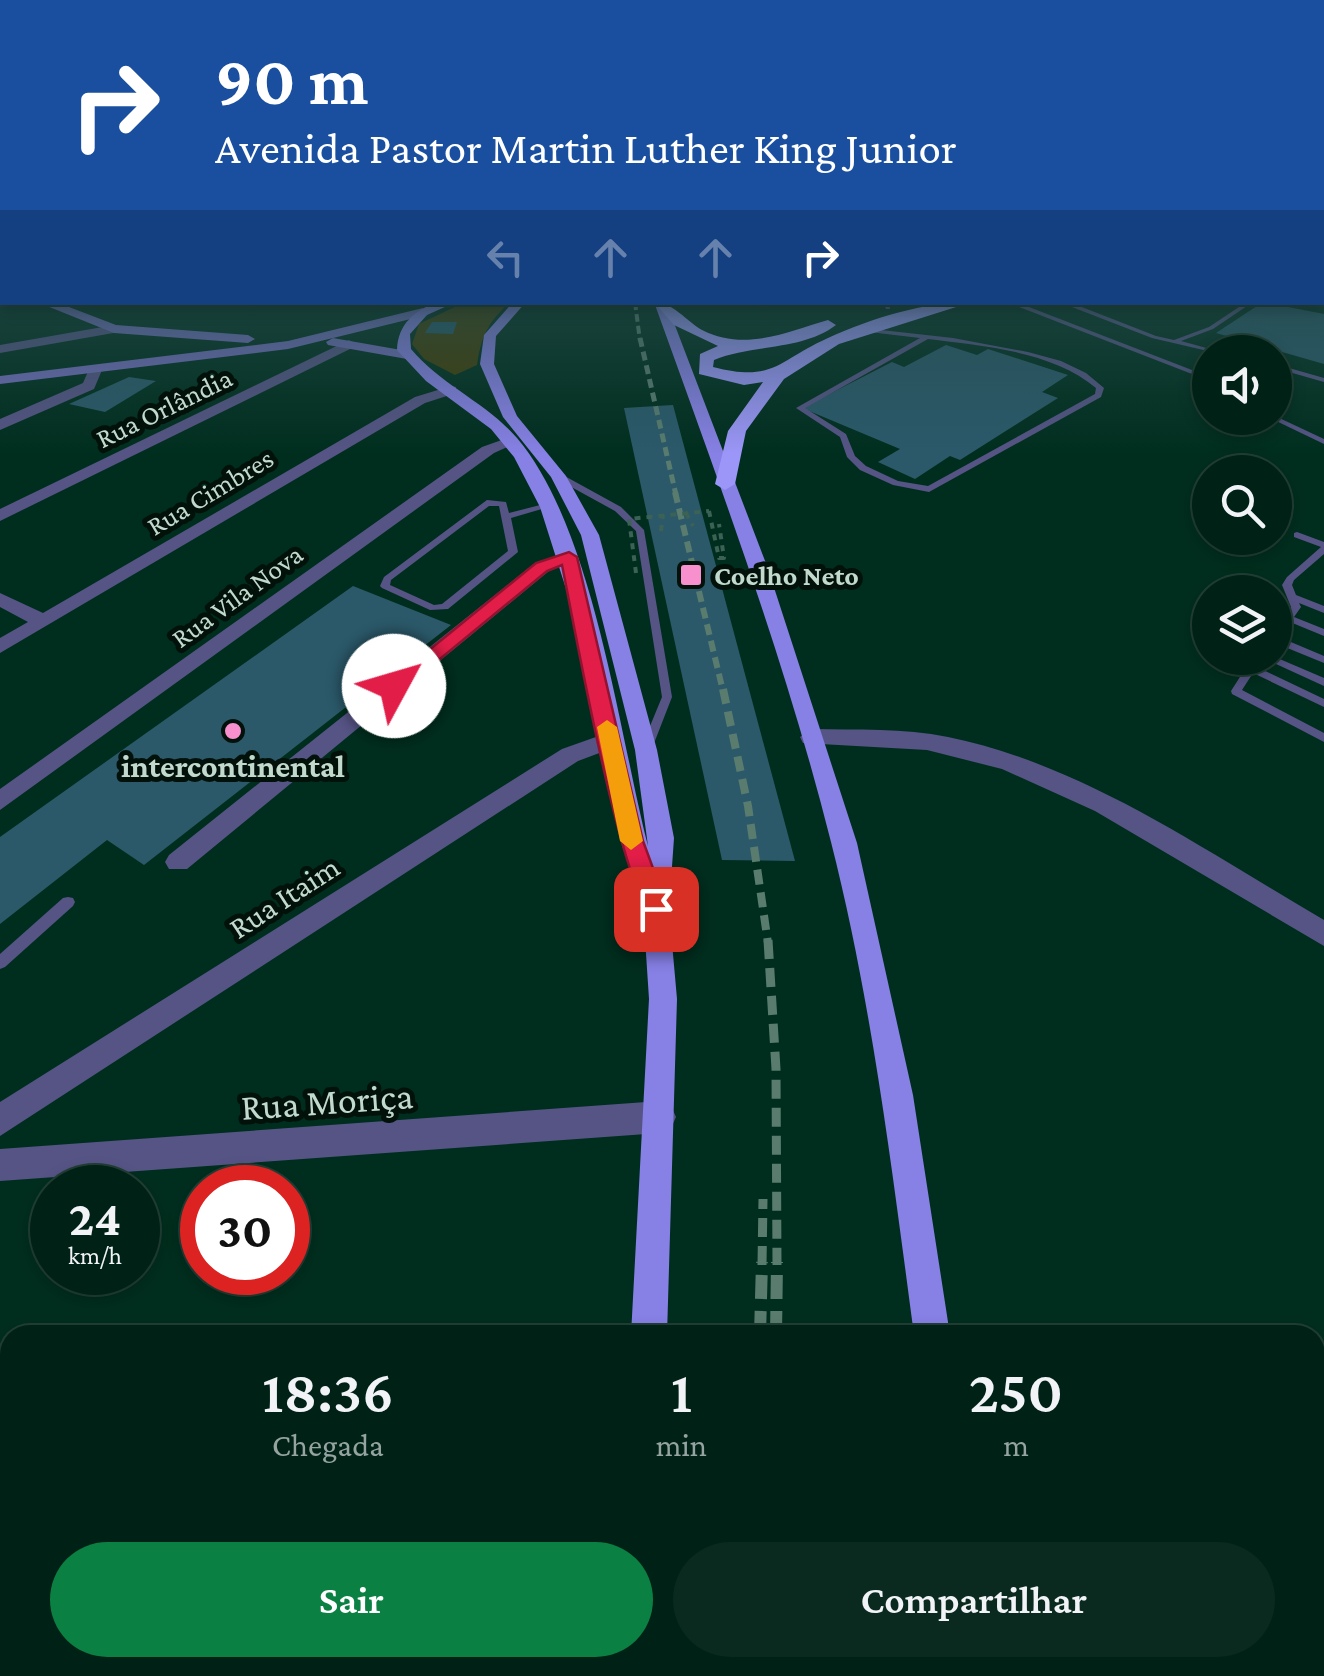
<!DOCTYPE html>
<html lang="pt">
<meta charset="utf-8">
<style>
body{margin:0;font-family:"Crimson Pro",serif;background:#0a2a1f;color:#f1f3f6;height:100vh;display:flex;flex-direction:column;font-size:38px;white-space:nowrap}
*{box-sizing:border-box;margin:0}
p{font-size:32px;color:#95a4a1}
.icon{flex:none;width:55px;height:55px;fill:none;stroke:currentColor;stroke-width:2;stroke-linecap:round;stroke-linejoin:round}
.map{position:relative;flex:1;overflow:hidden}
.details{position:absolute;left:0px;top:1325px;width:1325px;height:352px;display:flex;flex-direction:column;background:#002216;border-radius:30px 30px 0 0;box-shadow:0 5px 15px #0003,0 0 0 2px #223f35}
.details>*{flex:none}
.top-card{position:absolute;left:0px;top:0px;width:1325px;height:305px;box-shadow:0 5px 15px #0003,0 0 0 2px #223f35;background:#1a4fa0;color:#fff;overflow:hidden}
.controls{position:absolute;left:1192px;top:335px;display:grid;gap:20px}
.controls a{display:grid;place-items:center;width:100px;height:100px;border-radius:50%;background:#002216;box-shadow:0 5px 15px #0003,0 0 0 2px #223f35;font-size:50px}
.speed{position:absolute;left:30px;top:1165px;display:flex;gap:20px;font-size:50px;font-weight:700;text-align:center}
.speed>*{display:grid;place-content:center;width:130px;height:130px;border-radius:50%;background:#002216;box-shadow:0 5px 15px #0003,0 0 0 2px #223f35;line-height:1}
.speed small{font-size:25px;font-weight:400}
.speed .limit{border:15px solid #d22;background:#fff;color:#111}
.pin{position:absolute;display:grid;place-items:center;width:85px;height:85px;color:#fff;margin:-42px;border-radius:20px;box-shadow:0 5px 15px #0006}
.me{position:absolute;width:110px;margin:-55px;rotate:51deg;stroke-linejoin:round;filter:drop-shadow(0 0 8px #0008)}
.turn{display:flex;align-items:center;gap:35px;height:210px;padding:0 50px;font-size:45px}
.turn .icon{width:130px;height:130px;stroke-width:2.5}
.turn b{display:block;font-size:70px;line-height:85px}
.lanes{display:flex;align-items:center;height:95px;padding:0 50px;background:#0003;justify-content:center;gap:50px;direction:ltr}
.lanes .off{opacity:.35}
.eta{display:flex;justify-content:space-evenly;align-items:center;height:170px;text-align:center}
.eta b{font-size:60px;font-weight:600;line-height:70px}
.cta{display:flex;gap:20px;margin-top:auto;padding:20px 50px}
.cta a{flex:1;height:115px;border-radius:60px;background:#0b8043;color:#fff;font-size:40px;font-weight:600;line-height:115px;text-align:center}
.cta a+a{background:#0a2a1f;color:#f1f3f6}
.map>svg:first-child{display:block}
.green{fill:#423e08}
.building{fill:#2b596a}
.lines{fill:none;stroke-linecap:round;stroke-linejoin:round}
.path{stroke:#3b6254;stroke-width:4;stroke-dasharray:6 6;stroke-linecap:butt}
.lane{fill:#565485;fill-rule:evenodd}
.street{fill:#565485;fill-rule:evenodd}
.secondary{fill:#726dbb;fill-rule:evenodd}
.primary{fill:#8780e5;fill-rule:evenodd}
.highway{fill:#9b96f8;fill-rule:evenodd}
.rail-far5{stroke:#597c6f;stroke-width:4;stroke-dasharray:8 4;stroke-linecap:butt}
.rail-far4{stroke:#597c6f;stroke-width:5;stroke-dasharray:9 5;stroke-linecap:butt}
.rail-far3{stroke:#597c6f;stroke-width:6;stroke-dasharray:11 6;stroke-linecap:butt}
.rail-far2{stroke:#597c6f;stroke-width:8;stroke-dasharray:15 8;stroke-linecap:butt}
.rail-far1{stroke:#597c6f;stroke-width:9;stroke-dasharray:19 9;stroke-linecap:butt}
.rail{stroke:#597c6f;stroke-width:12;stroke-dasharray:24 12;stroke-linecap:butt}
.path-bridge{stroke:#3b6254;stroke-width:4;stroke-dasharray:6 6;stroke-linecap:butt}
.route{fill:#e11d48;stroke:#92132f;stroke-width:2.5}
.slow{fill:#f59e0b}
.poi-dot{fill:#f790cd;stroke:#02120b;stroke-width:4}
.labels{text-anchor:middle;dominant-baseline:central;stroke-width:10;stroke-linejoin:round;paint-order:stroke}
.far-street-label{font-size:28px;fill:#c2d9ce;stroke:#02120b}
.far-poi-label{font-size:28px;font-weight:bold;fill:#c2d9ce;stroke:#02120b;text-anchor:start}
.poi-label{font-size:32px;font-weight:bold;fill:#c2d9ce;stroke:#02120b}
.street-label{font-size:32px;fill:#c2d9ce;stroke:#02120b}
.near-street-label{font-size:38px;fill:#c2d9ce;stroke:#02120b}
</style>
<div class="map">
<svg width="1324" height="1676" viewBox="0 0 1324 1676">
<rect width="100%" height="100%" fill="#002e1e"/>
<path class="green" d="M463,303H509C488,322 481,337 477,365L455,375L424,359L412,344L419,324Z"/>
<g class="building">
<polygon points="1263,302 1324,314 1324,364 1216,333"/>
<polygon points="432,322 457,322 453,334 425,333"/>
<polygon points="946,345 977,355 988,349 1068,375 1042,392 1058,398 960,460 950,456 915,479 878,462 900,449 802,408 892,362 904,367"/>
<polygon points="129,377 156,381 105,412 69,404"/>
<polygon points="673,405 795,861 722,860 624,408"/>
<polygon points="353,586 451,625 144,865 107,840 0,924 0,837"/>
</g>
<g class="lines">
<g class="path">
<polyline points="709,511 719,558 724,558 719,524"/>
<polyline points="686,513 693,526"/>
<polyline points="661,531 663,515"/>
</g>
<g class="lane">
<rect x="1322" y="281" width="2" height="4"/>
<polygon points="883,302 889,302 890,309 886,309"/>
<polygon points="1006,302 1016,302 1210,377 1210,381"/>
<polygon points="1059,302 1069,302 1156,336 1174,340 1209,327 1242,305 1247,306 1213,329 1181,341 1221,352 1212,352 1152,338"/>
<path d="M863,328L953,338L1028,352L1061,361L1086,373L1104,388L1101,397L929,492L893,485L860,470L847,457L840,437L796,408L920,338L861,331ZM928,339C984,346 1052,351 1096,388L1095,394L928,486L898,481L866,466L855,456L846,434L805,408Z"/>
<polygon points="1275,364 1324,378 1324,382 1275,368"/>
<polygon points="1275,416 1324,439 1324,444 1270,418"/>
<polygon points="555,474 561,474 621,507 644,530 672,697 651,751 647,752 641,748 662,697 636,531 615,511 555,478"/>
<path d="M487,500L506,502L509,513L548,503L552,506L511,518L518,552L448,609L430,610L382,588L380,586L384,577ZM489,506H499L508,551L442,604L434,605L390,585L391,580Z"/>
<polygon points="1297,532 1324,542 1324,554 1294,580 1292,585 1296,595 1324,606 1324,613 1299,603 1301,607 1294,617 1324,629 1324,636 1290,622 1279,637 1324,656 1324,663 1275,643 1275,629 1291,607 1282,585 1287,577 1321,547 1294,537 1294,533"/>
<polygon points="1275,657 1324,678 1324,686 1263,658"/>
<polygon points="1252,658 1262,658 1257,667 1324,699 1324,707 1253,673 1242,690 1324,733 1324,742 1232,694 1231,691"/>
<polygon points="68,897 73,898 75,902 73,906 5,967 0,969 0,954 63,898"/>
<polygon points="1100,1668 1126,1668 1130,1676 1103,1676"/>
</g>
<g class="street">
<rect x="1322" y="257" width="2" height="6"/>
<polygon points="114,325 119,332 0,353 0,345"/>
<polygon points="349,340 356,344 354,347 0,521 0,509"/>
<polygon points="90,367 102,370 94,389 0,430 0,419 83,383"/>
<polygon points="451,386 456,387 456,393 425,403 0,653 0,638 28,622 0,607 0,593 43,613 415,397"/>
<polygon points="510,437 518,442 494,453 0,810 0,789 482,447"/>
<polygon points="569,552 575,553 575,561 549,571 187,869 169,869 165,862 169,855 535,563"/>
<path d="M811,729C857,730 903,728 948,737C1085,765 1205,851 1324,920V946L1095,811L1002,769L927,750L803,743L800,737Z"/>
<polygon points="610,732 618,734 621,740 618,746 578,761 0,1136 0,1102 562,749"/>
<polygon points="660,1101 671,1106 676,1117 671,1128 660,1133 0,1181 0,1149"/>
</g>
<g class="secondary">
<rect x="0" y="243" width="2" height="6"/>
<polygon points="0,276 2,277 2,285 0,285"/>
<polygon points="37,302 56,302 116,325 248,335 255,339 248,343 114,333"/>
<polygon points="423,308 427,315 288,349 0,384 0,376 288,341"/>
<polygon points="333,338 407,351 414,355 407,359 328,345 326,342"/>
</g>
<g class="primary">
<path d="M437,302H456L427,315L410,334L411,349C441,385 487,403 517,438C594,529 618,729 648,846L635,750L581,535L551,477L503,417L480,364L484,335L513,302H526L496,336L494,364L517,416L566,476L599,535L657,750L674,838L669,909L677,999L667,1335H631L649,999L643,908L622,845L575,617L540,507L514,457L491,429L426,381L397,350C398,324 414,311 437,302Z"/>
<path d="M654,302H666L767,566L857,843L913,1095L950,1335H914C892,1170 872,1003 831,842C785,659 718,480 654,302Z"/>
<polygon points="581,1668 625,1668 624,1676 578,1676"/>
<polygon points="921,1668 965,1668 966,1676 920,1676"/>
</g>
<g class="highway">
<rect x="1322" y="267" width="2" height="8"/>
<rect x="1322" y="292" width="2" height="8"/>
<path d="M654,302C673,302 686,321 702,330C745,352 786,332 828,320L836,325C802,351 752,344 714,360L713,367C775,383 778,360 828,338C872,318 924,302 972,302L839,344L784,379L746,431L735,484L725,490L715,484L728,431L763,382L744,385L699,374L700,354L718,346L674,325Z"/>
</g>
<polyline class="rail-far5" points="635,302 640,341"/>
<polyline class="rail-far4" points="640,338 676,495"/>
<polyline class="rail-far3" points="675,492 723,691"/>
<polyline class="rail-far2" points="723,689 748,806 768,943"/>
<g class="rail-far1">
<polyline points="768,940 776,1069 777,1265"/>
<polyline points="762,1265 763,1199"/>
</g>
<g class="rail">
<polyline points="760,1335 762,1262"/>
<polyline points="776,1335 777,1262"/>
<polyline points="737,1668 737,1676"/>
<polyline points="756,1676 757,1668"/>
</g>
<polyline class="path-bridge" points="636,573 629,519 709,511"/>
</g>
<linearGradient id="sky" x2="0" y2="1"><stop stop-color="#001910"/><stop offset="0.48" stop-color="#264c4c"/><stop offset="1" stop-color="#264c4c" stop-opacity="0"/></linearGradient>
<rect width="1324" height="454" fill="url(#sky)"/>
<path class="route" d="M569,552L577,557L643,841L668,909L656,919C624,909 572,613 562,565L547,571L401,691H387L385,686L536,563Z"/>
<polygon class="slow" points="607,720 617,727 643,841 631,850 620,841 597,727"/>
<g class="poi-dot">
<rect x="679" y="563" width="24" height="24" rx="5"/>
<circle cx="233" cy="731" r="10"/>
</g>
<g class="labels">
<g class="far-street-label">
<text transform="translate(164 408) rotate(-26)">Rua Orlândia</text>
<text transform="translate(210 492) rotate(-31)">Rua Cimbres</text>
<text transform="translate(237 596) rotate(-36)">Rua Vila Nova</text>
</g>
<g class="far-poi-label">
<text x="714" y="575">Coelho Neto</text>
</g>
<g class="poi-label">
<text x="233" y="766">intercontinental</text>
</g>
<g class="street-label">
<text transform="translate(284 897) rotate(-33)">Rua Itaim</text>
</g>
<g class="near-street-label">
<text transform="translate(327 1101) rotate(-4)">Rua Moriça</text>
</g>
</g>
</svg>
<div class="controls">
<a><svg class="icon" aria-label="sound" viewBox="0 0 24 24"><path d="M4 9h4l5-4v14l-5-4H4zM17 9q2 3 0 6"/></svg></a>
<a><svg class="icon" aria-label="search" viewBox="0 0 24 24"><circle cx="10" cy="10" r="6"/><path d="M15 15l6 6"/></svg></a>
<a><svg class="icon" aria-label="layers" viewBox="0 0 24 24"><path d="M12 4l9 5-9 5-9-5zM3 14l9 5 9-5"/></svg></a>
</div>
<div class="speed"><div>24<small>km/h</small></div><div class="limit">30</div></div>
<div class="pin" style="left:656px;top:909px;background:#d93025"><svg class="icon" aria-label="arrive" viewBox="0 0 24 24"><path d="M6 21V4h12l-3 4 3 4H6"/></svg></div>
<svg class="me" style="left:394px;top:686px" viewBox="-20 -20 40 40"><circle r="19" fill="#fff"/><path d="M0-13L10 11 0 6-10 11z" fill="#e11d48"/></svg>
<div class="top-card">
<div class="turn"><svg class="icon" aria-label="right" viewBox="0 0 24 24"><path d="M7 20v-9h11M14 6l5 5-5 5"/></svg><div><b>90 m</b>Avenida Pastor Martin Luther King Junior</div></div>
<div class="lanes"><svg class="icon off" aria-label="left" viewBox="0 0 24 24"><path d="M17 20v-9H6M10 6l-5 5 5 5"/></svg><svg class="icon off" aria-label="ahead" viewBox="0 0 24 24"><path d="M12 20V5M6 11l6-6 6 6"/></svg><svg class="icon off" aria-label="ahead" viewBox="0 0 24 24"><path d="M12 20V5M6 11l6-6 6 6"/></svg><svg class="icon" aria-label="right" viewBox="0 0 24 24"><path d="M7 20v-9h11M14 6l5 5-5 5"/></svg></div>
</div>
<section class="details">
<div class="eta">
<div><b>18:36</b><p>Chegada</p></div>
<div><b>1</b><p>min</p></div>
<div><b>250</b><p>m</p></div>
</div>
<div class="cta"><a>Sair</a><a>Compartilhar</a></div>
</section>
</div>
